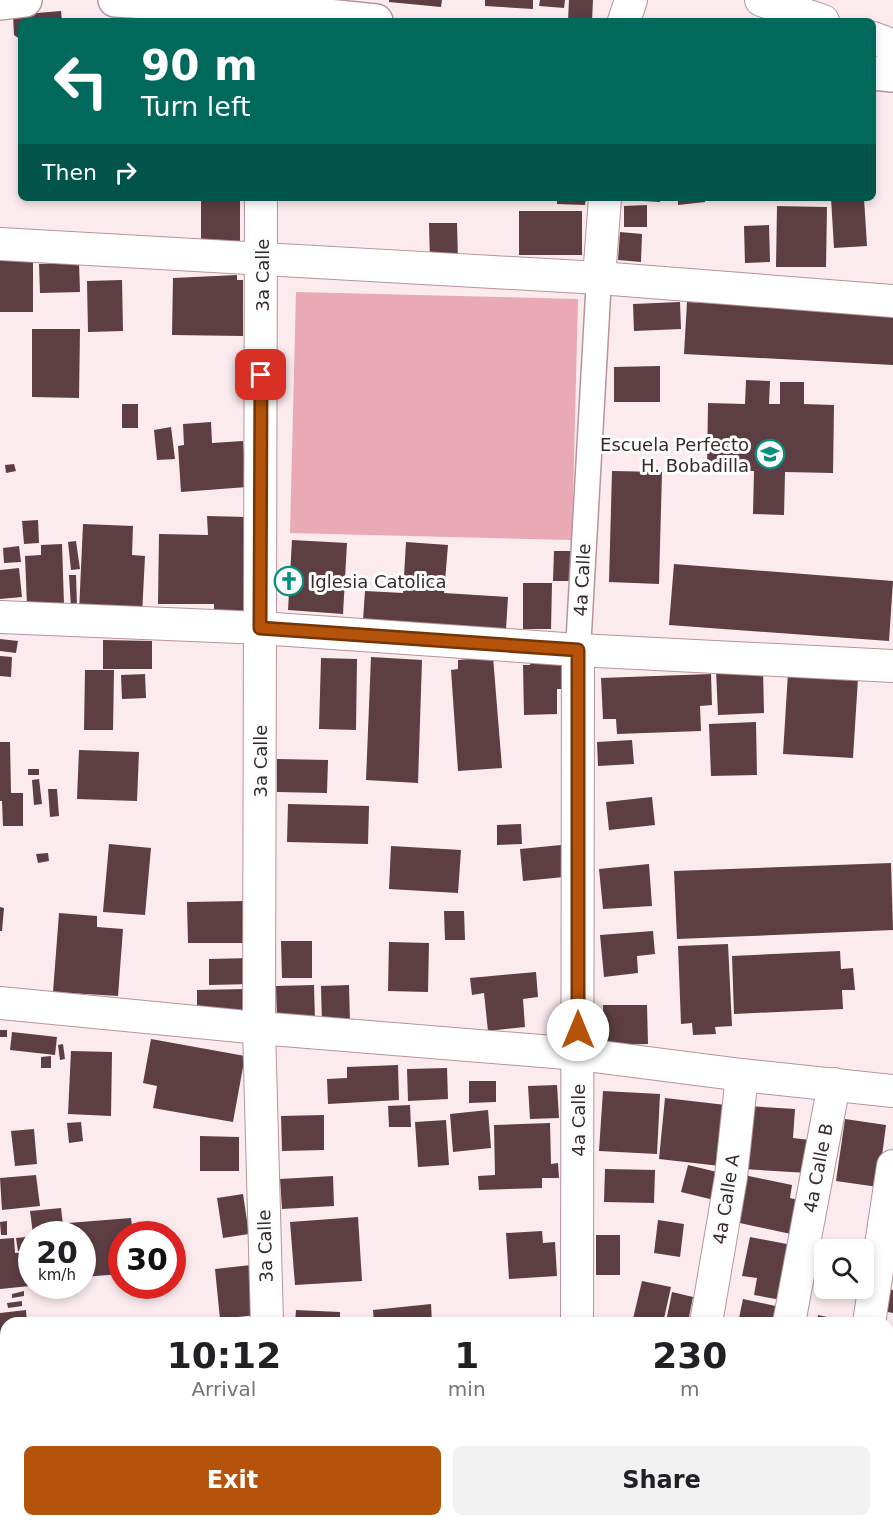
<!DOCTYPE html>
<style>
body{margin:0;font-family:"DejaVu Sans",sans-serif;background:#f2f2f2;color:#202124;height:100vh;display:flex;flex-direction:column;font-size:22px;white-space:nowrap}
*{box-sizing:border-box;margin:0}
p{font-size:20px;color:#757577}
.icon{flex:none;width:33px;height:33px;fill:none;stroke:currentColor;stroke-width:2;stroke-linecap:round;stroke-linejoin:round}
.map{position:relative;flex:1;overflow:hidden}
.side{position:absolute;left:0px;top:1317px;width:894px;height:210px;display:flex;flex-direction:column;background:#fff;border-radius:18px 18px 0 0;box-shadow:0 3px 9px #0003}
.side>*{flex:none}
.top-card{position:absolute;left:18px;top:18px;width:858px;height:183px;border-radius:9px;box-shadow:0 3px 9px #0003;background:#00695c;color:#fff;overflow:hidden}
.controls{position:absolute;left:814px;top:1239px;display:grid;gap:12px}
.controls a{display:grid;place-items:center;width:60px;height:60px;border-radius:9px;background:#fff;box-shadow:0 3px 9px #0003;font-size:30px}
.speed{position:absolute;left:18px;top:1221px;display:flex;gap:12px;font-size:30px;font-weight:700;text-align:center}
.speed>*{display:grid;place-content:center;width:78px;height:78px;border-radius:50%;background:#fff;box-shadow:0 3px 9px #0003;line-height:1}
.speed small{font-size:15px;font-weight:400}
.speed .limit{border:9px solid #d22;background:#fff;color:#111}
.pin{position:absolute;display:grid;place-items:center;width:51px;height:51px;color:#fff;margin:-26px;border-radius:12px;box-shadow:0 3px 9px #0006}
.me{position:absolute;width:66px;margin:-33px;rotate:0deg;stroke-linejoin:round;filter:drop-shadow(0 0 4px #0008)}
.turn{display:flex;align-items:center;gap:21px;height:126px;padding:0 24px;font-size:27px}
.turn .icon{width:78px;height:78px;stroke-width:2.5}
.turn b{display:block;font-size:42px;line-height:51px}
.then{display:flex;align-items:center;height:57px;padding:0 24px;background:#0003;gap:12px;font-size:22px}
.eta{display:flex;justify-content:space-evenly;align-items:center;height:102px;text-align:center}
.eta b{font-size:36px;font-weight:600;line-height:42px}
.action{display:flex;gap:12px;margin-top:auto;padding:12px 24px}
.action a{flex:1;height:69px;border-radius:9px;background:#b45309;color:#fff;font-size:24px;font-weight:600;line-height:69px;text-align:center}
.action a+a{background:#f2f2f2;color:#202124}
.map>svg:first-child{display:block}
.green{fill:#e9a9b5}
.building{fill:#5c3e43}
.lines{fill:none;stroke-linecap:round;stroke-linejoin:round}
.pedestrian-casing{stroke:#b79499;stroke-width:27}
.minor-casing{stroke:#b79499;stroke-width:34}
.tertiary-casing{stroke:#b79499;stroke-width:36}
.pedestrian{stroke:#fff;stroke-width:24}
.minor{stroke:#fff;stroke-width:32}
.tertiary{stroke:#fff;stroke-width:33}
.route-casing{stroke:#753606;stroke-width:15}
.route{stroke:#b45309;stroke-width:10}
.labels{text-anchor:middle;dominant-baseline:central;stroke-width:6;stroke-linejoin:round;paint-order:stroke}
.street-label{font-size:18px;fill:#382a2c;stroke:#fdfdfd}
.poi-label{font-size:18px;fill:#382a2c;stroke:#fdfdfd;text-anchor:end}
</style>
<div class="map">
<svg width="893" height="1527" viewBox="0 0 893 1527">
<rect width="100%" height="100%" fill="#fbebee"/>
<polygon class="green" points="296,292 578,299 572,540 290,533"/>
<g class="building">
<polygon points="389,0 442,0 441,7 389,2"/>
<polygon points="485,0 533,0 533,9 485,6"/>
<polygon points="540,0 565,0 564,8 539,6"/>
<polygon points="569,0 593,0 592,21 568,21"/>
<polygon points="61,11 62,21 21,21 21,40 14,35 13,15"/>
<rect x="201" y="198" width="39" height="45"/>
<polygon points="557,198 586,198 585,205 557,204"/>
<polygon points="627,198 661,198 660,202 627,200"/>
<polygon points="678,198 705,198 705,202 678,205"/>
<polygon points="831,198 864,198 867,246 834,248"/>
<polygon points="647,205 647,227 624,227 624,206"/>
<polygon points="777,206 827,207 826,267 776,267"/>
<rect x="519" y="211" width="63" height="44"/>
<polygon points="429,223 457,223 458,261 430,262"/>
<polygon points="769,225 770,262 745,263 744,226"/>
<polygon points="620,232 642,234 641,262 618,260"/>
<rect x="0" y="254" width="33" height="58"/>
<polygon points="79,262 80,292 40,293 39,264"/>
<polygon points="237,275 237,280 243,280 243,336 172,335 173,278"/>
<polygon points="122,280 123,331 88,332 87,281"/>
<polygon points="680,302 681,329 634,331 633,304"/>
<polygon points="687,302 893,313 893,365 684,354"/>
<polygon points="32,329 80,329 79,398 32,397"/>
<polygon points="660,366 660,402 614,402 614,367"/>
<polygon points="746,380 770,381 769,404 780,404 780,382 804,382 804,404 834,405 833,473 785,472 784,515 753,514 754,471 707,471 708,403 745,404"/>
<rect x="122" y="404" width="16" height="24"/>
<polygon points="211,422 212,443 243,441 247,487 181,492 178,446 184,445 183,424"/>
<polygon points="171,427 175,459 157,460 154,430"/>
<polygon points="14,464 16,471 6,473 5,465"/>
<polygon points="612,471 662,472 659,584 609,582"/>
<polygon points="207,516 247,517 246,613 214,613 214,604 158,604 159,534 208,535"/>
<polygon points="38,520 39,543 24,544 22,521"/>
<polygon points="83,524 133,526 132,555 145,556 142,615 79,612"/>
<polygon points="292,540 347,543 343,614 288,610"/>
<polygon points="76,541 80,569 71,570 68,542"/>
<polygon points="406,542 448,545 444,593 508,597 506,629 363,620 365,591 403,593"/>
<polygon points="62,544 64,605 27,606 25,556 41,555 41,545"/>
<polygon points="19,546 21,562 4,563 3,548"/>
<polygon points="554,551 572,551 572,581 553,581"/>
<polygon points="674,564 893,581 889,641 669,625"/>
<polygon points="19,568 22,597 0,599 0,570"/>
<polygon points="69,575 76,575 77,606 71,607"/>
<polygon points="523,583 552,583 551,629 523,629"/>
<polygon points="0,639 18,641 16,653 0,651"/>
<polygon points="103,640 152,641 152,669 103,669"/>
<polygon points="0,656 12,657 11,677 0,676"/>
<polygon points="371,657 422,660 418,783 366,780"/>
<polygon points="493,657 502,768 458,771 451,670 458,669 458,660"/>
<polygon points="321,658 357,659 356,730 319,729"/>
<polygon points="566,659 567,689 557,689 557,714 524,715 523,665 530,665 530,660"/>
<polygon points="763,669 764,713 718,715 716,670"/>
<polygon points="85,670 114,670 113,730 84,730"/>
<polygon points="788,673 858,678 853,758 783,754"/>
<polygon points="145,674 146,698 122,699 121,675"/>
<polygon points="711,674 712,705 700,706 701,731 617,734 616,719 603,719 601,678"/>
<polygon points="756,722 757,775 711,776 709,724"/>
<polygon points="632,740 634,764 598,766 597,742"/>
<polygon points="0,742 10,742 11,793 23,793 23,826 3,826 2,801 0,801"/>
<polygon points="79,750 139,752 137,801 77,799"/>
<polygon points="277,759 328,760 327,793 277,792"/>
<rect x="28" y="769" width="11" height="6"/>
<polygon points="39,779 42,804 34,805 32,780"/>
<polygon points="48,789 57,789 59,816 50,817"/>
<polygon points="652,797 655,825 609,830 606,802"/>
<polygon points="288,804 369,806 368,844 287,842"/>
<polygon points="521,824 522,844 497,845 497,825"/>
<polygon points="109,844 151,848 145,915 103,912"/>
<polygon points="561,845 564,877 523,881 520,849"/>
<polygon points="391,846 461,850 458,893 389,889"/>
<polygon points="48,853 49,861 38,863 36,854"/>
<polygon points="891,863 893,930 677,939 674,871"/>
<polygon points="649,864 652,906 603,909 599,869"/>
<polygon points="247,901 248,943 188,943 187,902"/>
<polygon points="0,907 4,908 2,931 0,931"/>
<polygon points="444,911 464,911 465,940 445,940"/>
<polygon points="59,913 97,916 97,927 123,929 118,996 53,992"/>
<polygon points="653,931 655,954 637,956 638,973 604,977 600,935"/>
<polygon points="281,941 312,941 312,978 282,978"/>
<polygon points="389,942 429,943 428,992 388,991"/>
<polygon points="728,944 732,1026 715,1027 716,1034 693,1035 692,1023 681,1024 678,946"/>
<polygon points="840,951 841,969 853,968 855,990 842,990 843,1009 734,1014 732,956"/>
<polygon points="251,958 252,984 209,985 209,959"/>
<polygon points="536,972 538,997 523,999 525,1027 488,1031 484,993 472,995 470,978"/>
<polygon points="314,985 315,1021 277,1022 276,986"/>
<polygon points="349,985 350,1024 322,1025 321,986"/>
<polygon points="247,989 247,1014 197,1014 197,990"/>
<polygon points="603,1005 647,1005 648,1044 604,1045"/>
<rect x="0" y="1030" width="7" height="7"/>
<polygon points="12,1032 57,1037 55,1055 10,1050"/>
<polygon points="151,1039 245,1056 233,1122 153,1108 157,1086 143,1083"/>
<polygon points="63,1044 65,1059 60,1060 58,1045"/>
<polygon points="71,1051 112,1052 111,1116 68,1114"/>
<polygon points="51,1056 51,1068 41,1068 41,1057"/>
<polygon points="398,1065 399,1100 328,1104 327,1079 347,1078 347,1067"/>
<polygon points="447,1068 448,1099 408,1101 407,1069"/>
<polygon points="469,1081 496,1081 496,1102 469,1103"/>
<polygon points="557,1085 559,1118 530,1119 528,1086"/>
<polygon points="603,1091 660,1094 657,1154 599,1151"/>
<polygon points="665,1098 726,1105 720,1166 659,1159"/>
<polygon points="410,1105 411,1127 389,1127 388,1106"/>
<polygon points="748,1106 795,1109 793,1138 810,1140 808,1173 744,1169"/>
<polygon points="488,1110 491,1148 453,1152 450,1114"/>
<polygon points="324,1115 324,1150 282,1151 281,1116"/>
<polygon points="845,1119 886,1125 878,1187 836,1181"/>
<polygon points="446,1120 449,1165 418,1167 415,1122"/>
<polygon points="81,1122 83,1141 69,1143 67,1123"/>
<polygon points="550,1123 551,1164 558,1163 559,1178 542,1178 542,1188 479,1190 478,1176 495,1175 494,1125"/>
<polygon points="34,1129 37,1164 15,1166 11,1131"/>
<polygon points="200,1136 239,1137 239,1171 200,1171"/>
<polygon points="688,1165 721,1173 714,1200 681,1192"/>
<polygon points="605,1169 655,1170 654,1203 604,1202"/>
<polygon points="36,1175 40,1206 2,1210 0,1178"/>
<polygon points="744,1175 792,1185 790,1198 798,1200 791,1234 735,1222"/>
<polygon points="333,1176 334,1206 282,1209 280,1179"/>
<polygon points="243,1194 249,1234 223,1238 217,1198"/>
<polygon points="61,1208 64,1234 33,1234 30,1211"/>
<polygon points="358,1217 362,1281 295,1285 290,1222"/>
<polygon points="131,1218 133,1234 122,1234 122,1274 82,1277 82,1234 69,1234 68,1223"/>
<polygon points="658,1220 684,1224 680,1257 654,1253"/>
<polygon points="7,1221 7,1235 1,1235 0,1222"/>
<polygon points="542,1231 543,1243 555,1242 557,1276 509,1279 506,1233"/>
<rect x="596" y="1235" width="24" height="40"/>
<polygon points="26,1237 28,1250 18,1251 16,1238"/>
<polygon points="750,1237 792,1245 781,1300 754,1295 757,1278 742,1276"/>
<polygon points="14,1238 15,1253 27,1252 30,1286 0,1289 0,1239"/>
<polygon points="822,1255 825,1255 825,1283 818,1282"/>
<polygon points="251,1265 256,1315 220,1319 215,1269"/>
<polygon points="642,1281 671,1287 663,1323 632,1323"/>
<polygon points="886,1289 893,1290 893,1313 882,1311"/>
<polygon points="24,1291 24,1296 12,1298 12,1294"/>
<polygon points="672,1292 693,1297 688,1322 667,1317"/>
<polygon points="743,1299 780,1307 777,1323 738,1323"/>
<polygon points="22,1301 22,1306 8,1308 7,1303"/>
<polygon points="431,1304 432,1323 374,1323 373,1310"/>
<polygon points="26,1310 27,1323 6,1323 6,1347 0,1348 0,1313"/>
<polygon points="296,1310 340,1312 340,1323 295,1323"/>
<polygon points="818,1315 850,1322 850,1323 817,1323"/>
<polygon points="891,1391 893,1391 893,1425 888,1424 888,1406"/>
<polygon points="0,1410 5,1411 1,1442 0,1442"/>
<polygon points="892,1464 893,1464 893,1525 880,1522 888,1521 888,1483"/>
<polygon points="0,1488 6,1489 6,1508 0,1507"/>
<rect x="0" y="1520" width="6" height="7"/>
<rect x="143" y="1521" width="104" height="6"/>
<rect x="297" y="1521" width="31" height="6"/>
<rect x="331" y="1521" width="52" height="6"/>
<polygon points="392,1521 444,1521 443,1527 392,1527"/>
<rect x="515" y="1521" width="34" height="6"/>
<rect x="590" y="1521" width="17" height="6"/>
<polygon points="612,1521 637,1521 637,1527 611,1527"/>
<polygon points="696,1521 723,1521 733,1527 703,1527"/>
<polygon points="731,1521 747,1521 744,1527"/>
<polygon points="751,1521 786,1521 783,1527 748,1527"/>
</g>
<g class="lines">
<g class="pedestrian-casing">
<polyline id="pedestrian" points="578,650 599,278"/>
</g>
<g class="minor-casing">
<g id="minor">
<polyline points="761,0 823,21"/>
<polyline points="624,21 631,0"/>
<polyline points="873,38 884,42 893,48"/>
<polyline points="261,198 259,1028 267,1323"/>
<polyline points="0,244 599,278 893,301"/>
<polyline points="599,278 605,198"/>
<polyline points="0,617 260,628 578,650 893,666"/>
<polyline points="0,1003 259,1028 578,1054 742,1075 893,1091"/>
<polyline points="577,1323 578,650"/>
<polyline points="706,1323 731,1177 742,1075"/>
<polyline points="789,1323 834,1084"/>
<polyline points="869,1323 893,1166"/>
<polyline points="0,1394 6,1394"/>
<polyline points="888,1459 893,1460"/>
<polyline points="268,1527 268,1521"/>
<polyline points="576,1527 576,1521"/>
<polyline points="839,1527 839,1521"/>
</g>
</g>
<g class="tertiary-casing">
<g id="tertiary">
<polyline points="115,0 260,9 376,21"/>
<polyline points="0,3 25,0"/>
<polyline points="873,73 893,75"/>
</g>
</g>
<use href="#pedestrian" class="pedestrian"/>
<use href="#minor" class="minor"/>
<use href="#tertiary" class="tertiary"/>
</g>
<g class="lines">
<g class="route-casing">
<polyline id="route" points="261,375 260,628 578,650 578,1030"/>
</g>
<use href="#route" class="route"/>
</g>
<defs>
<g id="school-ring" transform="scale(1.5)"><circle r="9.5" fill="#fdfdfd" stroke="#04907a" stroke-width="1.5"/><path d="M0-5L7-2L0 1L-7-2ZM-4 1L0 2.5L4 1V4Q0 6-4 4Z" fill="#04907a"/></g>
<g id="church-ring" transform="scale(1.5)"><circle r="9.5" fill="#fdfdfd" stroke="#04907a" stroke-width="1.5"/><path d="M-1.2-6h2.4v3.5h3.3v2.4h-3.3V6h-2.4V-.1h-3.3v-2.4h3.3Z" fill="#04907a"/></g>
</defs>
<g fill-rule="evenodd">
<use href="#school-ring" x="770" y="454"/>
<use href="#church-ring" x="289" y="581"/>
</g>
<g class="labels">
<g class="street-label">
<text transform="translate(262 275) rotate(-90)">3a Calle</text>
<text transform="translate(582 580) rotate(-87)">4a Calle</text>
<text transform="translate(260 761) rotate(-90)">3a Calle</text>
<text transform="translate(578 1120) rotate(-90)">4a Calle</text>
<text transform="translate(818 1168) rotate(-79)">4a Calle B</text>
<text transform="translate(726 1199) rotate(-81)">4a Calle A</text>
<text transform="translate(265 1246) rotate(-92)">3a Calle</text>
</g>
<g class="poi-label">
<text x="749" y="444">Escuela Perfecto<tspan x="749" dy="21">H. Bobadilla</tspan></text>
<text x="310" y="581" text-anchor="start">Iglesia Catolica</text>
</g>
</g>
</svg>
<div class="controls">
<a><svg class="icon" aria-label="search" viewBox="0 0 24 24"><circle cx="10" cy="10" r="6"/><path d="M15 15l6 6"/></svg></a>
</div>
<div class="speed"><div>20<small>km/h</small></div><div class="limit">30</div></div>
<div class="pin" style="left:261px;top:375px;background:#d93025"><svg class="icon" aria-label="arrive" viewBox="0 0 24 24"><path d="M6 21V4h12l-3 4 3 4H6"/></svg></div>
<svg class="me" style="left:578px;top:1030px" viewBox="-20 -20 40 40"><circle r="19" fill="#fff"/><path d="M0-13L10 11 0 6-10 11z" fill="#b45309"/></svg>
<div class="top-card">
<div class="turn"><svg class="icon" aria-label="left" viewBox="0 0 24 24"><path d="M17 20v-9H6M10 6l-5 5 5 5"/></svg><div><b>90 m</b>Turn left</div></div>
<div class="then">Then<svg class="icon" aria-label="right" viewBox="0 0 24 24"><path d="M7 20v-9h11M14 6l5 5-5 5"/></svg></div>
</div>
<section class="side">
<div class="eta">
<div><b>10:12</b><p>Arrival</p></div>
<div><b>1</b><p>min</p></div>
<div><b>230</b><p>m</p></div>
</div>
<div class="action"><a>Exit</a><a>Share</a></div>
</section>
</div>
